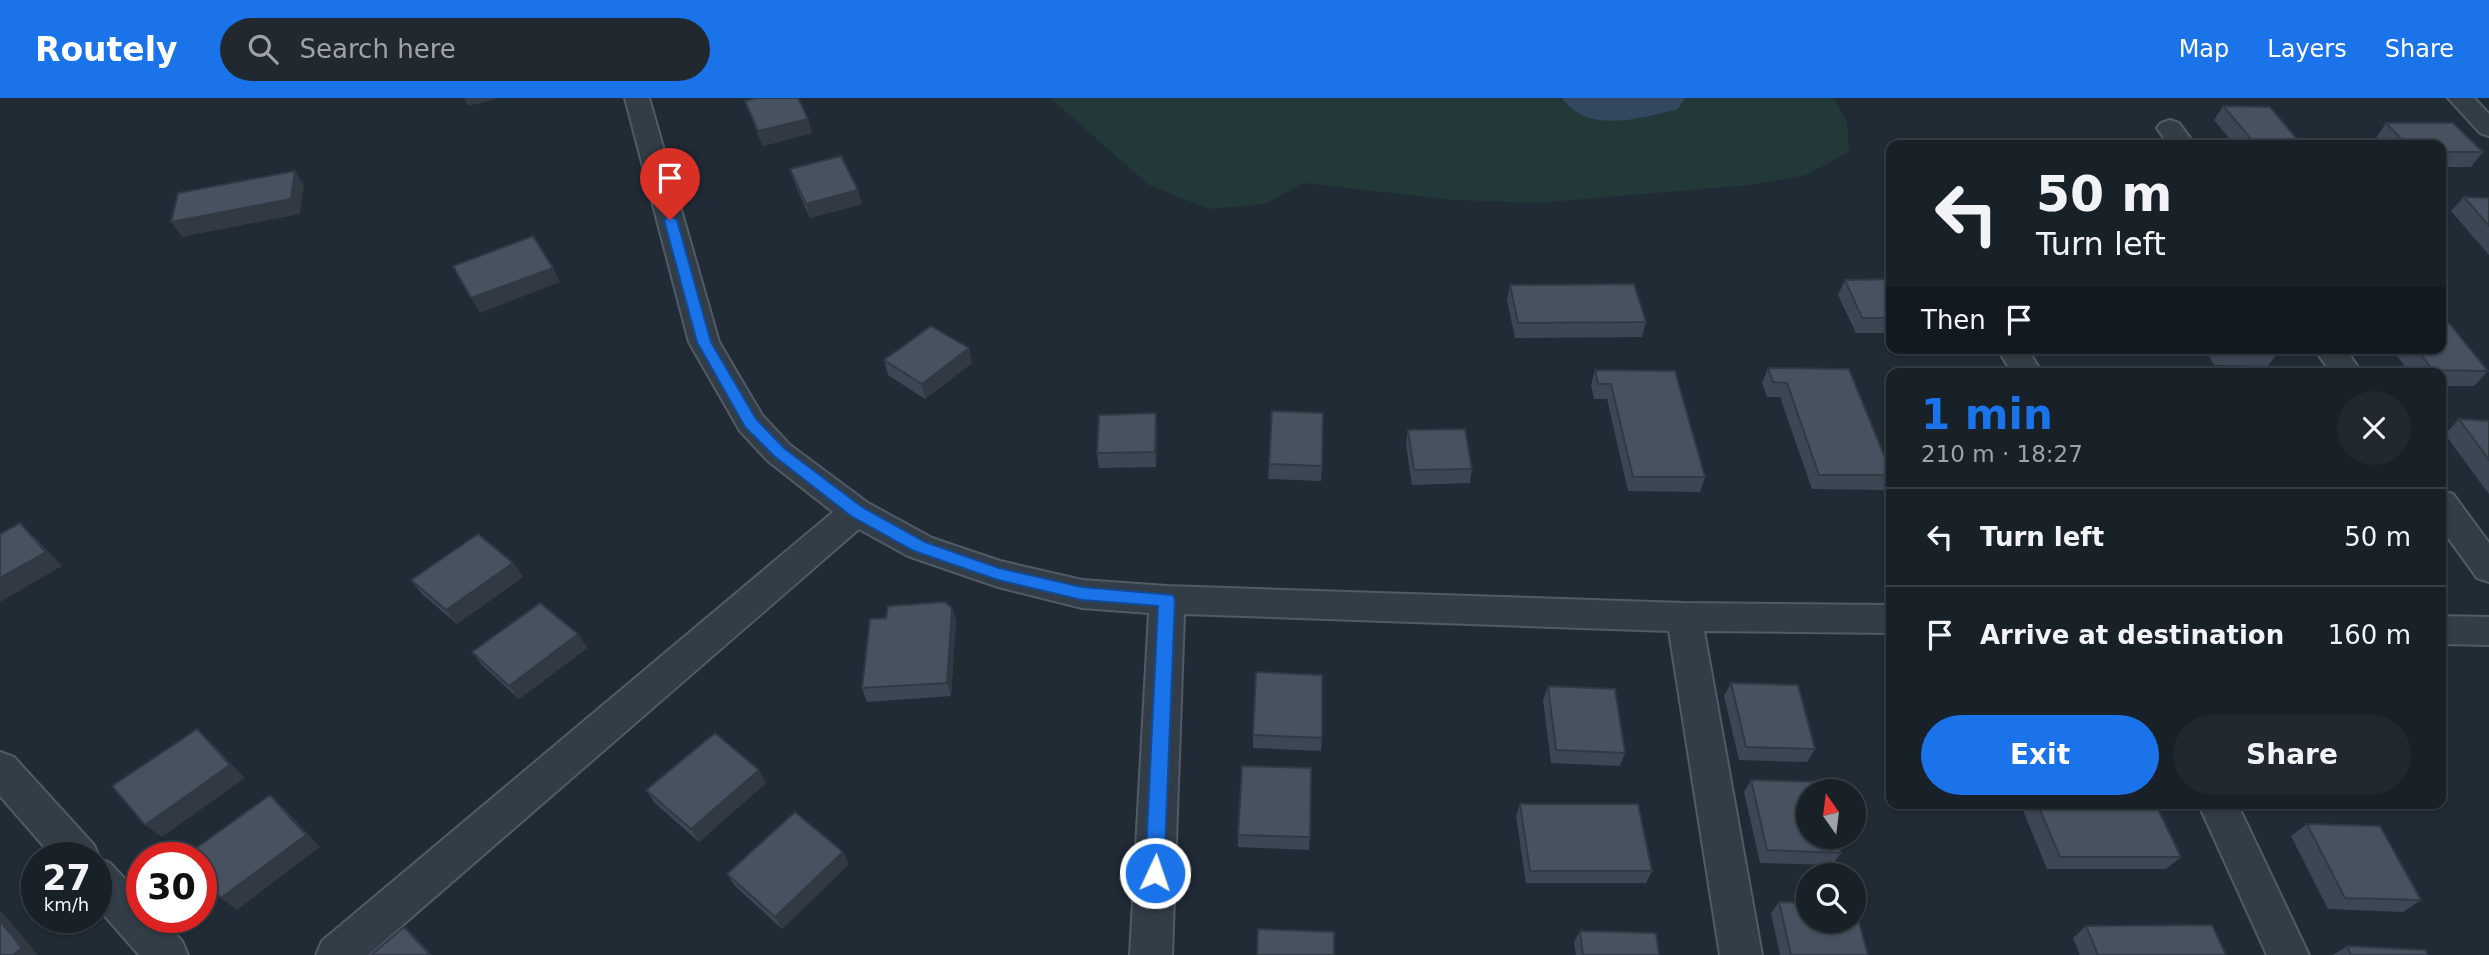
<!DOCTYPE html>
<meta charset="utf-8">
<style>
body{margin:0;font-family:"DejaVu Sans",sans-serif;background:#212830;color:#f1f3f6;height:100vh;display:flex;flex-direction:column;font-size:26px;white-space:nowrap}
*{box-sizing:border-box;margin:0}
p{font-size:23px;color:#9fa3a8}
.icon{flex:none;width:38px;height:38px;fill:none;stroke:currentColor;stroke-width:2;stroke-linecap:round;stroke-linejoin:round}
.map{position:relative;flex:1;overflow:hidden}
.drawer{position:absolute;left:1886px;top:270px;width:560px;height:441px;display:flex;flex-direction:column;background:#182028;border-radius:14px;box-shadow:0 2px 5px #0004,0 0 0 2px #363e45}
.drawer>*{flex:none}
.banner{position:absolute;left:1886px;top:42px;width:560px;height:214px;border-radius:14px;box-shadow:0 2px 5px #0004,0 0 0 2px #363e45;background:#182028;color:#f1f3f6;overflow:hidden}
.needle{width:46px;rotate:346deg}
.buttons{position:absolute;left:1796px;top:681px;display:grid;gap:14px}
.buttons a{display:grid;place-items:center;width:70px;height:70px;border-radius:50%;background:#182028;box-shadow:0 2px 5px #0004,0 0 0 2px #363e45;font-size:35px}
.speed{position:absolute;left:21px;top:744px;display:flex;gap:14px;font-size:35px;font-weight:700;text-align:center}
.speed>*{display:grid;place-content:center;width:91px;height:91px;border-radius:50%;background:#182028;box-shadow:0 2px 5px #0004,0 0 0 2px #363e45;line-height:1}
.speed small{font-size:18px;font-weight:400}
.speed .limit{border:10px solid #d22;background:#fff;color:#111}
.pin{position:absolute;display:grid;place-items:center;width:60px;height:60px;color:#fff;margin:-72px -30px;border-radius:50% 50% 50% 0;rotate:-45deg;box-shadow:0 0 7px #0007}
.pin .icon{rotate:45deg}
.me{position:absolute;width:77px;margin:-38px;rotate:3deg;stroke-linejoin:round;filter:drop-shadow(0 0 5px #0008)}
.turn{display:flex;align-items:center;gap:24px;height:147px;padding:0 35px;font-size:32px}
.turn .icon{width:91px;height:91px;stroke-width:2.5}
.turn b{display:block;font-size:49px;line-height:60px}
.then{display:flex;align-items:center;height:66px;padding:0 35px;background:#0003;gap:14px;font-size:26px}
.round{display:grid;place-items:center;flex:none;width:74px;height:74px;border-radius:37px;background:#212830}
.summary{display:flex;align-items:center;justify-content:space-between;height:119px;padding:0 35px}
h1{font-size:42px;font-weight:700;line-height:52px;color:#1a73e8}
.action{display:flex;gap:14px;margin-top:auto;padding:14px 35px}
.action a{flex:1;height:80px;border-radius:42px;background:#1a73e8;color:#fff;font-size:28px;font-weight:700;line-height:80px;text-align:center}
.action a+a{background:#212830;color:#f1f3f6}
ul{padding:0;list-style:none}
li{display:flex;align-items:center;gap:21px;height:98px;padding:0 35px;border-top:2px solid #363e45}
li div{flex:1}
li b{display:block;font-size:26px}
li em{font-style:normal}
header{display:flex;align-items:center;gap:42px;box-sizing:border-box;height:98px;padding:0 35px;background:#1a73e8;color:#fff}
header strong{font-size:33px}
nav{display:flex;gap:38px;margin-inline-start:auto;font-size:24px}
.search{width:490px;height:63px;background:#212830;display:flex;align-items:center;gap:18px;box-sizing:border-box;padding:0 24px;border-radius:38px;color:#9fa3a8;font-size:26px}
.map>svg:first-child{display:block}
.green{fill:#233838}
.lines{fill:none;stroke-linecap:round;stroke-linejoin:round}
.river{fill:#33485e;fill-rule:evenodd}
.minor-casing{stroke:#515b65;stroke-width:4}
.minor{fill:#333d47;fill-rule:evenodd}
.wall{fill:#3c4753}
.shaded-wall{fill:#313943}
.building{fill:#465260;stroke:#313943;stroke-width:2}
.route{fill:#1a73e8;stroke:#114b97;stroke-width:2}
</style>
<header>
<strong>Routely</strong>
<div class="search"><svg class="icon" aria-label="search" viewBox="0 0 24 24"><circle cx="10" cy="10" r="6"/><path d="M15 15l6 6"/></svg>Search here</div>
<nav><a>Map</a><a>Layers</a><a>Share</a></nav>
</header>
<div class="map">
<svg width="2489" height="857" viewBox="0 0 2489 857">
<rect width="100%" height="100%" fill="#202b36"/>
<polygon class="green" points="1050,0 1834,0 1847,24 1849,54 1806,77 1750,87 1538,105 1454,102 1303,85 1266,106 1210,111 1149,87"/>
<g class="lines">
<path class="river" d="M1562,0H1685L1678,11C1641,20 1588,37 1562,0Z"/>
<g class="minor-casing">
<g id="minor">
<polygon points="625,0 649,0 719,244 762,317 790,347 868,405 932,440 1000,463 1082,482 1167,488 1684,505 1892,507 1892,535 1704,533 1762,857 1720,857 1669,533 1184,516 1172,857 1130,857 1149,515 1082,510 998,489 908,458 859,431 368,857 316,857 322,843 833,414 768,363 740,333 689,244"/>
<polygon points="2448,0 2474,0 2489,16 2489,38 2480,35"/>
<polygon points="2170,22 2179,25 2195,47 2169,47 2157,30 2161,25"/>
<polygon points="1997,250 2027,250 2042,275 2012,275"/>
<polygon points="2314,250 2345,250 2362,275 2331,275"/>
<polygon points="2441,393 2453,396 2489,445 2489,484 2477,480 2441,430"/>
<polygon points="2441,518 2489,519 2489,547 2441,546"/>
<polygon points="0,654 14,659 94,747 100,761 110,765 142,799 142,819 160,819 182,843 188,857 139,857 96,808 96,760 54,760 0,698"/>
<polygon points="2198,705 2237,705 2309,857 2267,857"/>
</g>
</g>
<use href="#minor" class="minor"/>
</g>
<g class="wall">
<polygon points="745,3 808,21 812,35 763,48 750,17"/>
<polygon points="2223,8 2297,41 2293,47 2235,47 2214,22"/>
<polygon points="2386,25 2483,54 2471,69 2441,69 2441,47 2382,47 2376,40"/>
<polygon points="790,71 862,106 810,120 795,86"/>
<polygon points="2464,99 2489,100 2489,157 2451,113"/>
<polygon points="1892,181 1892,235 1856,235 1838,197 1845,182"/>
<polygon points="1510,187 1646,224 1642,239 1515,240 1507,202"/>
<polygon points="2204,250 2277,250 2279,253 2268,268 2214,267"/>
<polygon points="2391,250 2441,250 2488,273 2474,288 2441,288 2441,275 2410,275"/>
<polygon points="884,262 972,265 925,301 888,277"/>
<polygon points="1768,270 1849,271 1892,377 1884,392 1812,391 1780,299 1767,299 1762,285"/>
<polygon points="1595,272 1675,273 1705,379 1700,394 1628,393 1607,301 1594,301 1591,287"/>
<polygon points="1156,315 1157,330 1156,369 1099,370 1097,355"/>
<polygon points="2459,321 2489,323 2489,396 2488,395 2445,336"/>
<polygon points="1408,332 1472,371 1470,385 1412,387 1406,347"/>
<polygon points="1269,366 1322,368 1321,383 1268,381"/>
<polygon points="513,465 523,479 457,526 422,496 411,482"/>
<polygon points="952,510 956,523 951,598 867,604 862,590 886,520"/>
<polygon points="578,536 587,550 519,601 482,567 472,554"/>
<polygon points="1731,585 1815,651 1807,664 1739,662 1724,598"/>
<polygon points="1548,588 1625,655 1620,668 1551,665 1543,602"/>
<polygon points="1253,637 1322,640 1321,653 1253,650"/>
<polygon points="1751,682 1841,755 1832,767 1760,765 1744,694"/>
<polygon points="766,685 699,744 655,705 646,692"/>
<polygon points="2020,705 2155,705 2181,759 2166,771 2047,771"/>
<polygon points="1520,706 1652,773 1646,785 1526,785 1516,718"/>
<polygon points="2307,726 2421,802 2403,814 2328,811 2291,738"/>
<polygon points="1238,737 1310,739 1309,752 1238,749"/>
<polygon points="849,766 782,831 735,788 727,776"/>
<polygon points="1779,804 1868,857 1780,857 1771,815"/>
<polygon points="2086,828 2226,857 2080,857 2073,840"/>
<polygon points="1580,833 1659,857 1576,857 1574,844"/>
<polygon points="2347,848 2351,857 2333,857"/>
</g>
<g class="shaded-wall">
<polygon points="464,0 501,0 468,8"/>
<polygon points="808,21 812,35 763,48 758,33"/>
<polygon points="295,73 304,87 300,116 182,139 171,124"/>
<polygon points="858,92 862,106 810,120 806,106"/>
<polygon points="553,170 560,184 480,215 471,200"/>
<polygon points="969,250 972,265 925,301 922,286"/>
<polygon points="1156,315 1157,330 1156,369 1155,354"/>
<polygon points="20,425 35,439 62,468 0,504 0,480"/>
<polygon points="513,465 523,479 457,526 446,512"/>
<polygon points="952,510 956,523 951,598 947,585"/>
<polygon points="578,536 587,550 519,601 509,588"/>
<polygon points="197,631 211,644 245,680 162,739 145,727"/>
<polygon points="759,672 766,685 699,744 691,731"/>
<polygon points="270,697 284,710 320,749 237,812 221,800"/>
<polygon points="843,754 849,766 782,831 775,819"/>
<polygon points="0,812 38,857 13,857 0,823"/>
<polygon points="404,829 418,841 432,857 430,857"/>
</g>
<g class="building">
<polygon points="756,0 798,0 808,21 758,33 745,3"/>
<polygon points="2223,8 2270,9 2297,41 2251,41"/>
<polygon points="2386,25 2453,25 2483,54 2441,54 2441,47 2407,47"/>
<polygon points="2106,42 2152,42 2155,47 2110,47"/>
<polygon points="841,58 858,92 806,106 790,71"/>
<polygon points="295,73 291,101 171,124 178,95"/>
<polygon points="2464,99 2489,100 2489,128"/>
<polygon points="533,138 553,170 471,200 453,168"/>
<polygon points="1892,181 1892,220 1862,220 1845,182"/>
<polygon points="1634,186 1646,224 1518,225 1510,187"/>
<polygon points="2441,225 2449,225 2488,273 2433,272 2416,250 2441,250"/>
<polygon points="931,228 969,250 922,286 884,262"/>
<polygon points="2224,250 2277,250 2279,253 2225,253"/>
<polygon points="1768,270 1849,271 1892,377 1819,377 1787,285 1773,284"/>
<polygon points="1595,272 1675,273 1705,379 1633,379 1611,286 1598,286"/>
<polygon points="1272,313 1323,315 1322,368 1269,366"/>
<polygon points="1156,315 1155,354 1097,355 1099,317"/>
<polygon points="2459,321 2489,323 2489,362"/>
<polygon points="1465,331 1472,371 1414,372 1408,332"/>
<polygon points="20,425 46,454 0,480 0,436"/>
<polygon points="478,436 513,465 446,512 411,482"/>
<polygon points="945,504 952,510 947,585 862,590 870,521 886,520 888,508"/>
<polygon points="540,505 578,536 509,588 472,554"/>
<polygon points="1256,574 1322,577 1322,640 1253,637"/>
<polygon points="1731,585 1798,587 1815,651 1746,649"/>
<polygon points="1548,588 1615,591 1625,655 1556,652"/>
<polygon points="197,631 230,667 145,727 112,688"/>
<polygon points="715,635 759,672 691,731 646,692"/>
<polygon points="1242,668 1311,670 1310,739 1238,737"/>
<polygon points="1751,682 1822,684 1824,693 1808,693 1808,738 1837,738 1841,755 1767,752"/>
<polygon points="270,697 306,737 221,800 201,777 201,760 186,760 185,758"/>
<polygon points="2037,705 2155,705 2181,759 2060,759"/>
<polygon points="1520,706 1638,706 1652,773 1530,773"/>
<polygon points="795,714 843,754 775,819 727,776"/>
<polygon points="2307,726 2380,728 2421,802 2345,800"/>
<polygon points="1779,804 1808,805 1808,822 1853,822 1853,806 1854,806 1868,857 1791,857"/>
<polygon points="0,823 22,850 13,857 0,857"/>
<polygon points="2212,827 2226,857 2098,857 2086,828"/>
<polygon points="404,829 430,857 371,857"/>
<polygon points="1258,831 1334,834 1334,857 1257,857"/>
<polygon points="1580,833 1656,835 1659,857 1583,857"/>
<polygon points="2347,848 2425,852 2428,857 2351,857"/>
</g>
<polygon class="route" points="670,118 677,122 711,244 756,321 785,351 862,409 925,444 999,470 1082,489 1173,497 1175,502 1164,775 1162,781 1155,784 1148,781 1145,775 1158,508 1082,502 998,482 914,453 851,418 774,358 745,329 697,244 664,122"/>
</svg>
<div class="buttons">
<a><svg class="needle" viewBox="-14 -14 28 28"><path d="M0-13l5 13h-10z" fill="#e53935"/><path d="M0 13l5-13h-10z" fill="#9fa3a8"/></svg></a>
<a><svg class="icon" aria-label="search" viewBox="0 0 24 24"><circle cx="10" cy="10" r="6"/><path d="M15 15l6 6"/></svg></a>
</div>
<div class="speed"><div>27<small>km/h</small></div><div class="limit">30</div></div>
<div class="pin" style="left:670px;top:122px;background:#d93025"><svg class="icon" aria-label="arrive" viewBox="0 0 24 24"><path d="M6 21V4h12l-3 4 3 4H6"/></svg></div>
<svg class="me" style="left:1155px;top:775px" viewBox="-20 -20 40 40"><circle r="17" fill="#1a73e8" stroke="#fff" stroke-width="3"/><path d="M0-11L8 9 0 5-8 9z" fill="#fff"/></svg>
<div class="banner">
<div class="turn"><svg class="icon" aria-label="left" viewBox="0 0 24 24"><path d="M17 20v-9H6M10 6l-5 5 5 5"/></svg><div><b>50 m</b>Turn left</div></div>
<div class="then">Then<svg class="icon" aria-label="arrive" viewBox="0 0 24 24"><path d="M6 21V4h12l-3 4 3 4H6"/></svg></div>
</div>
<section class="drawer">
<div class="summary"><div><h1>1 min</h1><p>210 m · 18:27</p></div><a class="round"><svg class="icon" aria-label="close" viewBox="0 0 24 24"><path d="M6 6l12 12M18 6L6 18"/></svg></a></div>
<ul>
<li><svg class="icon" aria-label="left" viewBox="0 0 24 24"><path d="M17 20v-9H6M10 6l-5 5 5 5"/></svg><div><b>Turn left</b></div><em>50 m</em></li>
<li><svg class="icon" aria-label="arrive" viewBox="0 0 24 24"><path d="M6 21V4h12l-3 4 3 4H6"/></svg><div><b>Arrive at destination</b></div><em>160 m</em></li>
</ul>
<div class="action"><a>Exit</a><a>Share</a></div>
</section>
</div>
